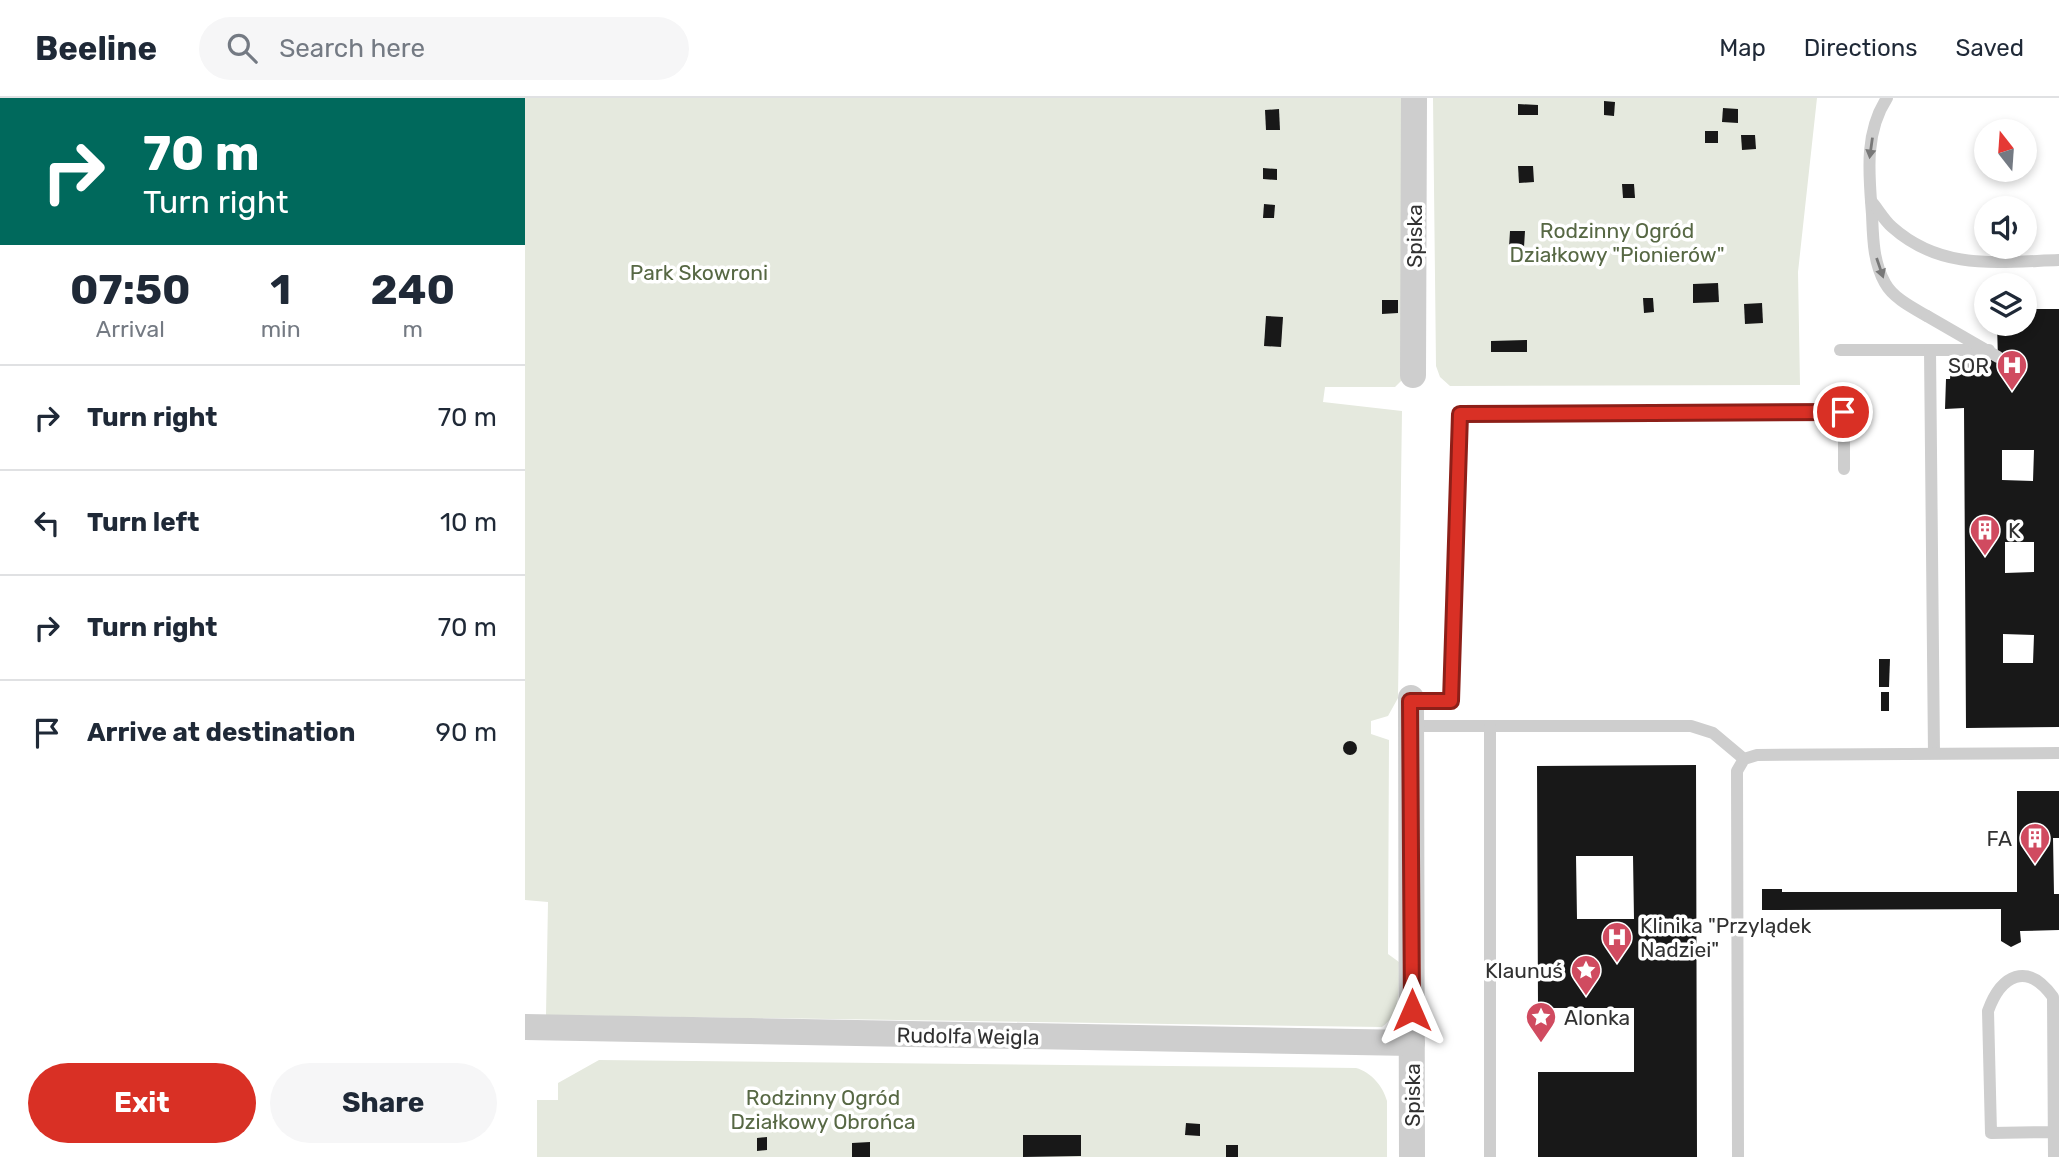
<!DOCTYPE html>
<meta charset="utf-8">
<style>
body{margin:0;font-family:Rubik,sans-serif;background:#f6f6f7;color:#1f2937;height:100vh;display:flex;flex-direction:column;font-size:26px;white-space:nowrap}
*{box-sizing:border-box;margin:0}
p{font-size:23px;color:#747a83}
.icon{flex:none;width:38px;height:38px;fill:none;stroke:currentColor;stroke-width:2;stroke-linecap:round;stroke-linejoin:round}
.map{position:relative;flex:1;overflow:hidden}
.details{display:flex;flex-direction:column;background:#fff;width:525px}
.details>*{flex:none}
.guide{background:#00695c;color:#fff;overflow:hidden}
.needle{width:46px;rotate:343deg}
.tools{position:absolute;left:1449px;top:21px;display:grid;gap:14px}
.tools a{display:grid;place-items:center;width:63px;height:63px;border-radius:50%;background:#fff;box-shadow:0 4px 10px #0003;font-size:35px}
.pin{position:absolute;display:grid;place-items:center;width:60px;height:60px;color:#fff;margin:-30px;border:4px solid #fff;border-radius:50%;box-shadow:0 2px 7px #0007}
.me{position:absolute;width:77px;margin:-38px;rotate:0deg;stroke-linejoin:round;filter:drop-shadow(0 0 5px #0008)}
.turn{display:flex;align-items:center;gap:24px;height:147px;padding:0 28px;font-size:32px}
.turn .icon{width:91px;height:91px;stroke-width:2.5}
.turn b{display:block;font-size:49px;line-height:60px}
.eta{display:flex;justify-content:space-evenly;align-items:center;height:119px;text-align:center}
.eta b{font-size:42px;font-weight:700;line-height:49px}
.primary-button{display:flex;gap:14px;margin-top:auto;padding:14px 28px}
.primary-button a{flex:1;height:80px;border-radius:42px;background:#d93025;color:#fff;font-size:28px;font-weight:700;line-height:80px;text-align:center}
.primary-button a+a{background:#f6f6f7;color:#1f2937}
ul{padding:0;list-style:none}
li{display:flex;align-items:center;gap:21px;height:105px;padding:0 28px;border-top:2px solid #e0e1e3}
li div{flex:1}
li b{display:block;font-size:26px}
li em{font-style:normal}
header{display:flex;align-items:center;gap:42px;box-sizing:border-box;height:98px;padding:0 35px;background:#fff;border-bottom:2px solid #e0e1e3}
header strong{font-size:33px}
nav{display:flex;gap:38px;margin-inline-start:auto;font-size:24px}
.search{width:490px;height:63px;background:#f6f6f7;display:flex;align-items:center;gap:18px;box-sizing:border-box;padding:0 24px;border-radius:38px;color:#747a83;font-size:26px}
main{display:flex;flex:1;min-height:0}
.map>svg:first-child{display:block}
.green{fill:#e5e9de}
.building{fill:#181818;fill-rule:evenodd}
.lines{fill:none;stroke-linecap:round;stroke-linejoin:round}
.lane{stroke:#cecece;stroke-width:12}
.street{stroke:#cecece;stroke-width:26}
.lane-bridge{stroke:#cecece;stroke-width:12}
.oneway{fill:#787878}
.route-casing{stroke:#8d1f18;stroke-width:18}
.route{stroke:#d93025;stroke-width:12}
.labels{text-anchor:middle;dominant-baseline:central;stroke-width:7;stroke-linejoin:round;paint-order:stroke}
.park-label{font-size:21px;fill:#576844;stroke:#fff}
.street-label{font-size:21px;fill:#313131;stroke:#fff}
.poi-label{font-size:21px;fill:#313131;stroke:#fff;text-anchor:end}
</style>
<header>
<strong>Beeline</strong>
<div class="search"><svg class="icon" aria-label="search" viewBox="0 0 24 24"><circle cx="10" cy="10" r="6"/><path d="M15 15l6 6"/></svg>Search here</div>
<nav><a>Map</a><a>Directions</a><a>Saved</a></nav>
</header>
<main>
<section class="details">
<div class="guide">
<div class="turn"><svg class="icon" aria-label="right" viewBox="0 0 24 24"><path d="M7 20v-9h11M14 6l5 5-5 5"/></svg><div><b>70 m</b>Turn right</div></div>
</div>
<div class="eta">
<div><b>07:50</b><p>Arrival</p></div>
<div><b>1</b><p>min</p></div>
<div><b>240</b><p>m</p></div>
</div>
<ul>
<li><svg class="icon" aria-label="right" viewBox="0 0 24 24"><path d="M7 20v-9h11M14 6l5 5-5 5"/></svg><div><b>Turn right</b></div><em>70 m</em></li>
<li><svg class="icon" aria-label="left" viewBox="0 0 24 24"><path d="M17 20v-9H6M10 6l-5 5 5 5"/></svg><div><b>Turn left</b></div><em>10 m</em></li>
<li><svg class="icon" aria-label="right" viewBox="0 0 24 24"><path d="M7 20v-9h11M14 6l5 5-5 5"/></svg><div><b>Turn right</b></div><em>70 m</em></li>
<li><svg class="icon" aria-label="arrive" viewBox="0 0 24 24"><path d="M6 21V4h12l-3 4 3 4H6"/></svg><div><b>Arrive at destination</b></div><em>90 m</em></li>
</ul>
<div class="primary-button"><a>Exit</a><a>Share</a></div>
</section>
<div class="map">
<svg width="1534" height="1059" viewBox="0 0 1534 1059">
<rect width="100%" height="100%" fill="#fff"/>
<g class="green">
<path d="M0,0H877L880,279L870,289H800L798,304L877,313L873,600L863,618L846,623V636L864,642L863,856L874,864C873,887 878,914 857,929L21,917L23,804L0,802Z"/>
<polygon points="908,0 1292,0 1273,174 1275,287 925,288 915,279 911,268"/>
<path d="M74,962L831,970C846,974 858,988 862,1003V1059H12V1002H33V985Z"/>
</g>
<g class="building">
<polygon points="1079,3 1090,4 1089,18 1079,17"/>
<polygon points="993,6 1013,7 1013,17 993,17"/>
<polygon points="1198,10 1213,11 1213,25 1197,24"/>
<polygon points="754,11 755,32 741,32 740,12"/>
<rect x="1180" y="33" width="13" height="12"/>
<polygon points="1216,37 1230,37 1231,51 1217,52"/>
<polygon points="993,68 1008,68 1009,84 994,85"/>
<polygon points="738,70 752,71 752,82 738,81"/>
<polygon points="1097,86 1109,86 1110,100 1098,100"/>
<polygon points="739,106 750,107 749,120 738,120"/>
<polygon points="985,133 1000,133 999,149 984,149"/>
<polygon points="1193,185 1194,204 1168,205 1168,186"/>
<polygon points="1118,200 1128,200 1129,214 1119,215"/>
<polygon points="857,202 873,202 873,215 857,216"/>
<polygon points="1237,205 1238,225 1220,226 1219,206"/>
<path d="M1500,211H1534V629L1441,630L1439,310L1420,311L1421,281H1425L1426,271L1431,266L1439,265V262H1473L1472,226H1500ZM1477,352H1509L1508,383L1477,382ZM1480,444H1509V474L1480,475ZM1478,536L1509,537L1508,565H1478Z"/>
<polygon points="741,218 758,219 756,249 739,248"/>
<polygon points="1002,242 1002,254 966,254 966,243"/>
<polygon points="1354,561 1365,561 1364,589 1354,589"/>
<rect x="1356" y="594" width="8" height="19"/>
<circle cx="825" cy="650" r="7"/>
<path d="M1171,667L1172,1059H1013V974H1109V910H1013L1012,668ZM1051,758H1108L1109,821H1052Z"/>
<polygon points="1492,693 1534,693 1534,740 1528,740 1529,796 1534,796 1534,832 1495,833 1496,844 1486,849 1476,843 1476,811 1237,812 1237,791 1257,791 1257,794 1492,794"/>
<polygon points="661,1025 675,1026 675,1038 660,1037"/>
<polygon points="498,1037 556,1037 556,1058 498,1059"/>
<polygon points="242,1039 242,1052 232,1053 232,1040"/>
<polygon points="345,1044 345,1059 327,1059 327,1045"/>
<rect x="701" y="1047" width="12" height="12"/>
</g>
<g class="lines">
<g class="lane">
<path d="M1362,0C1339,35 1344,77 1347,116C1348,139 1348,164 1360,185C1368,200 1388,210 1402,218"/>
<path d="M1346,103C1353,111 1359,122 1367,129C1416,173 1473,164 1534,162"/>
<polyline points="1315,252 1405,252"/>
<polyline points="885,603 926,603 935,316 1319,314 1319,371"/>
<polyline points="885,628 1166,628 1188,635 1219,661"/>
<polyline points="1409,655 1405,252 1464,252"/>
<path d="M1529,1034L1466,1035L1463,913C1476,877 1502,863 1528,899L1529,1059"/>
<polyline points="965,1059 965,629"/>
<polyline points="1213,1059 1212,673 1219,661 1232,657 1534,655"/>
</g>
<g class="street">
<polyline points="888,277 889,0"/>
<polyline points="886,600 887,1059"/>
<polyline points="0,929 887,945"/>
</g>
<polyline class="lane-bridge" points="1402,218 1473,259"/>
</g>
<defs><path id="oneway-solid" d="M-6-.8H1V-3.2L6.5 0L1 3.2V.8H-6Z" transform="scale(1.75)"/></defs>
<g class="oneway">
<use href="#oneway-solid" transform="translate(1346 50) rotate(98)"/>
<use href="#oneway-solid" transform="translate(1355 170) rotate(71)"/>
</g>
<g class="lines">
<g class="route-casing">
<polyline id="route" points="887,912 885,603 926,603 935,316 1318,314"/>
</g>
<use href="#route" class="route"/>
</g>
<defs>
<g id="hospital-pin" transform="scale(1.575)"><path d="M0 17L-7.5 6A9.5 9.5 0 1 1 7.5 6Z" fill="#d04b60" stroke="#fff"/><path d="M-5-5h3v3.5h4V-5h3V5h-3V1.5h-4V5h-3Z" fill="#fff"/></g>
<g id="building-pin" transform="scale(1.575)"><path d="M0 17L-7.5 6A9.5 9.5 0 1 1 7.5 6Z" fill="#d04b60" stroke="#fff"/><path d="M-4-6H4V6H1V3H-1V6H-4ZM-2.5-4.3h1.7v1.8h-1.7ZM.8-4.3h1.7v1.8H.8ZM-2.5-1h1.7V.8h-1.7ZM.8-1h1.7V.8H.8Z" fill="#fff"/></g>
<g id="sight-pin" transform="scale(1.575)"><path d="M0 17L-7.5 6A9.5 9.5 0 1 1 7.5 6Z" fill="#d04b60" stroke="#fff"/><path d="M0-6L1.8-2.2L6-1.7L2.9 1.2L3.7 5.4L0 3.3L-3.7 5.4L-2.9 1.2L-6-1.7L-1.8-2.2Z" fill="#fff"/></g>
</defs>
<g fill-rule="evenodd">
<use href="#hospital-pin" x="1487" y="267"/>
<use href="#building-pin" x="1460" y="432"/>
<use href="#building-pin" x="1510" y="740"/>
<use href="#hospital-pin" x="1092" y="839"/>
<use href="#sight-pin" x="1061" y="872"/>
<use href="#sight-pin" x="1016" y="919"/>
</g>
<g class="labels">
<g class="park-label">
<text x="1092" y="132">Rodzinny Ogród<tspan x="1092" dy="24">Działkowy "Pionierów"</tspan></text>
<text x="174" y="174">Park Skowroni</text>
<text x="298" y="999">Rodzinny Ogród<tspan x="298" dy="24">Działkowy Obrońca</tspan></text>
</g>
<g class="street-label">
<text transform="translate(889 138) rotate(-90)">Spiska</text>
<text transform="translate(443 938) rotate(1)">Rudolfa Weigla</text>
<text transform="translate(887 997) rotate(-90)">Spiska</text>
</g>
<g class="poi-label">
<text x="1464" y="267">SOR</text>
<text x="1483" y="432" text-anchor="start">K</text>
<text x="1487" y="740">FA</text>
<text x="1115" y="827" text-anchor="start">Klinika "Przylądek<tspan x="1115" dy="24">Nadziei"</tspan></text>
<text x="1038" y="872">Klaunuś</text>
<text x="1039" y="919" text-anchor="start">Alonka</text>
</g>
</g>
</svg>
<div class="tools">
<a><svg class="needle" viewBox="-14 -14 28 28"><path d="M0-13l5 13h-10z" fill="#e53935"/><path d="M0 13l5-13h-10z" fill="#747a83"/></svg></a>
<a><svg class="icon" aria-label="sound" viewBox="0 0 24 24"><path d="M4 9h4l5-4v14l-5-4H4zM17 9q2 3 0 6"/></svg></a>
<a><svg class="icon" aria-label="layers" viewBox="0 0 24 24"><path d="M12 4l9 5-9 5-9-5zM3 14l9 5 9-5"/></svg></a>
</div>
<div class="pin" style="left:1318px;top:314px;background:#d93025"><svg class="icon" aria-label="arrive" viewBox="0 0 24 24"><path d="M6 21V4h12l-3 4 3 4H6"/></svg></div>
<svg class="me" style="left:887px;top:912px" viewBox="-20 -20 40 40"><path d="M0-17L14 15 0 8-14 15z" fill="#d93025" stroke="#fff" stroke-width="4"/></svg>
</div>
</main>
